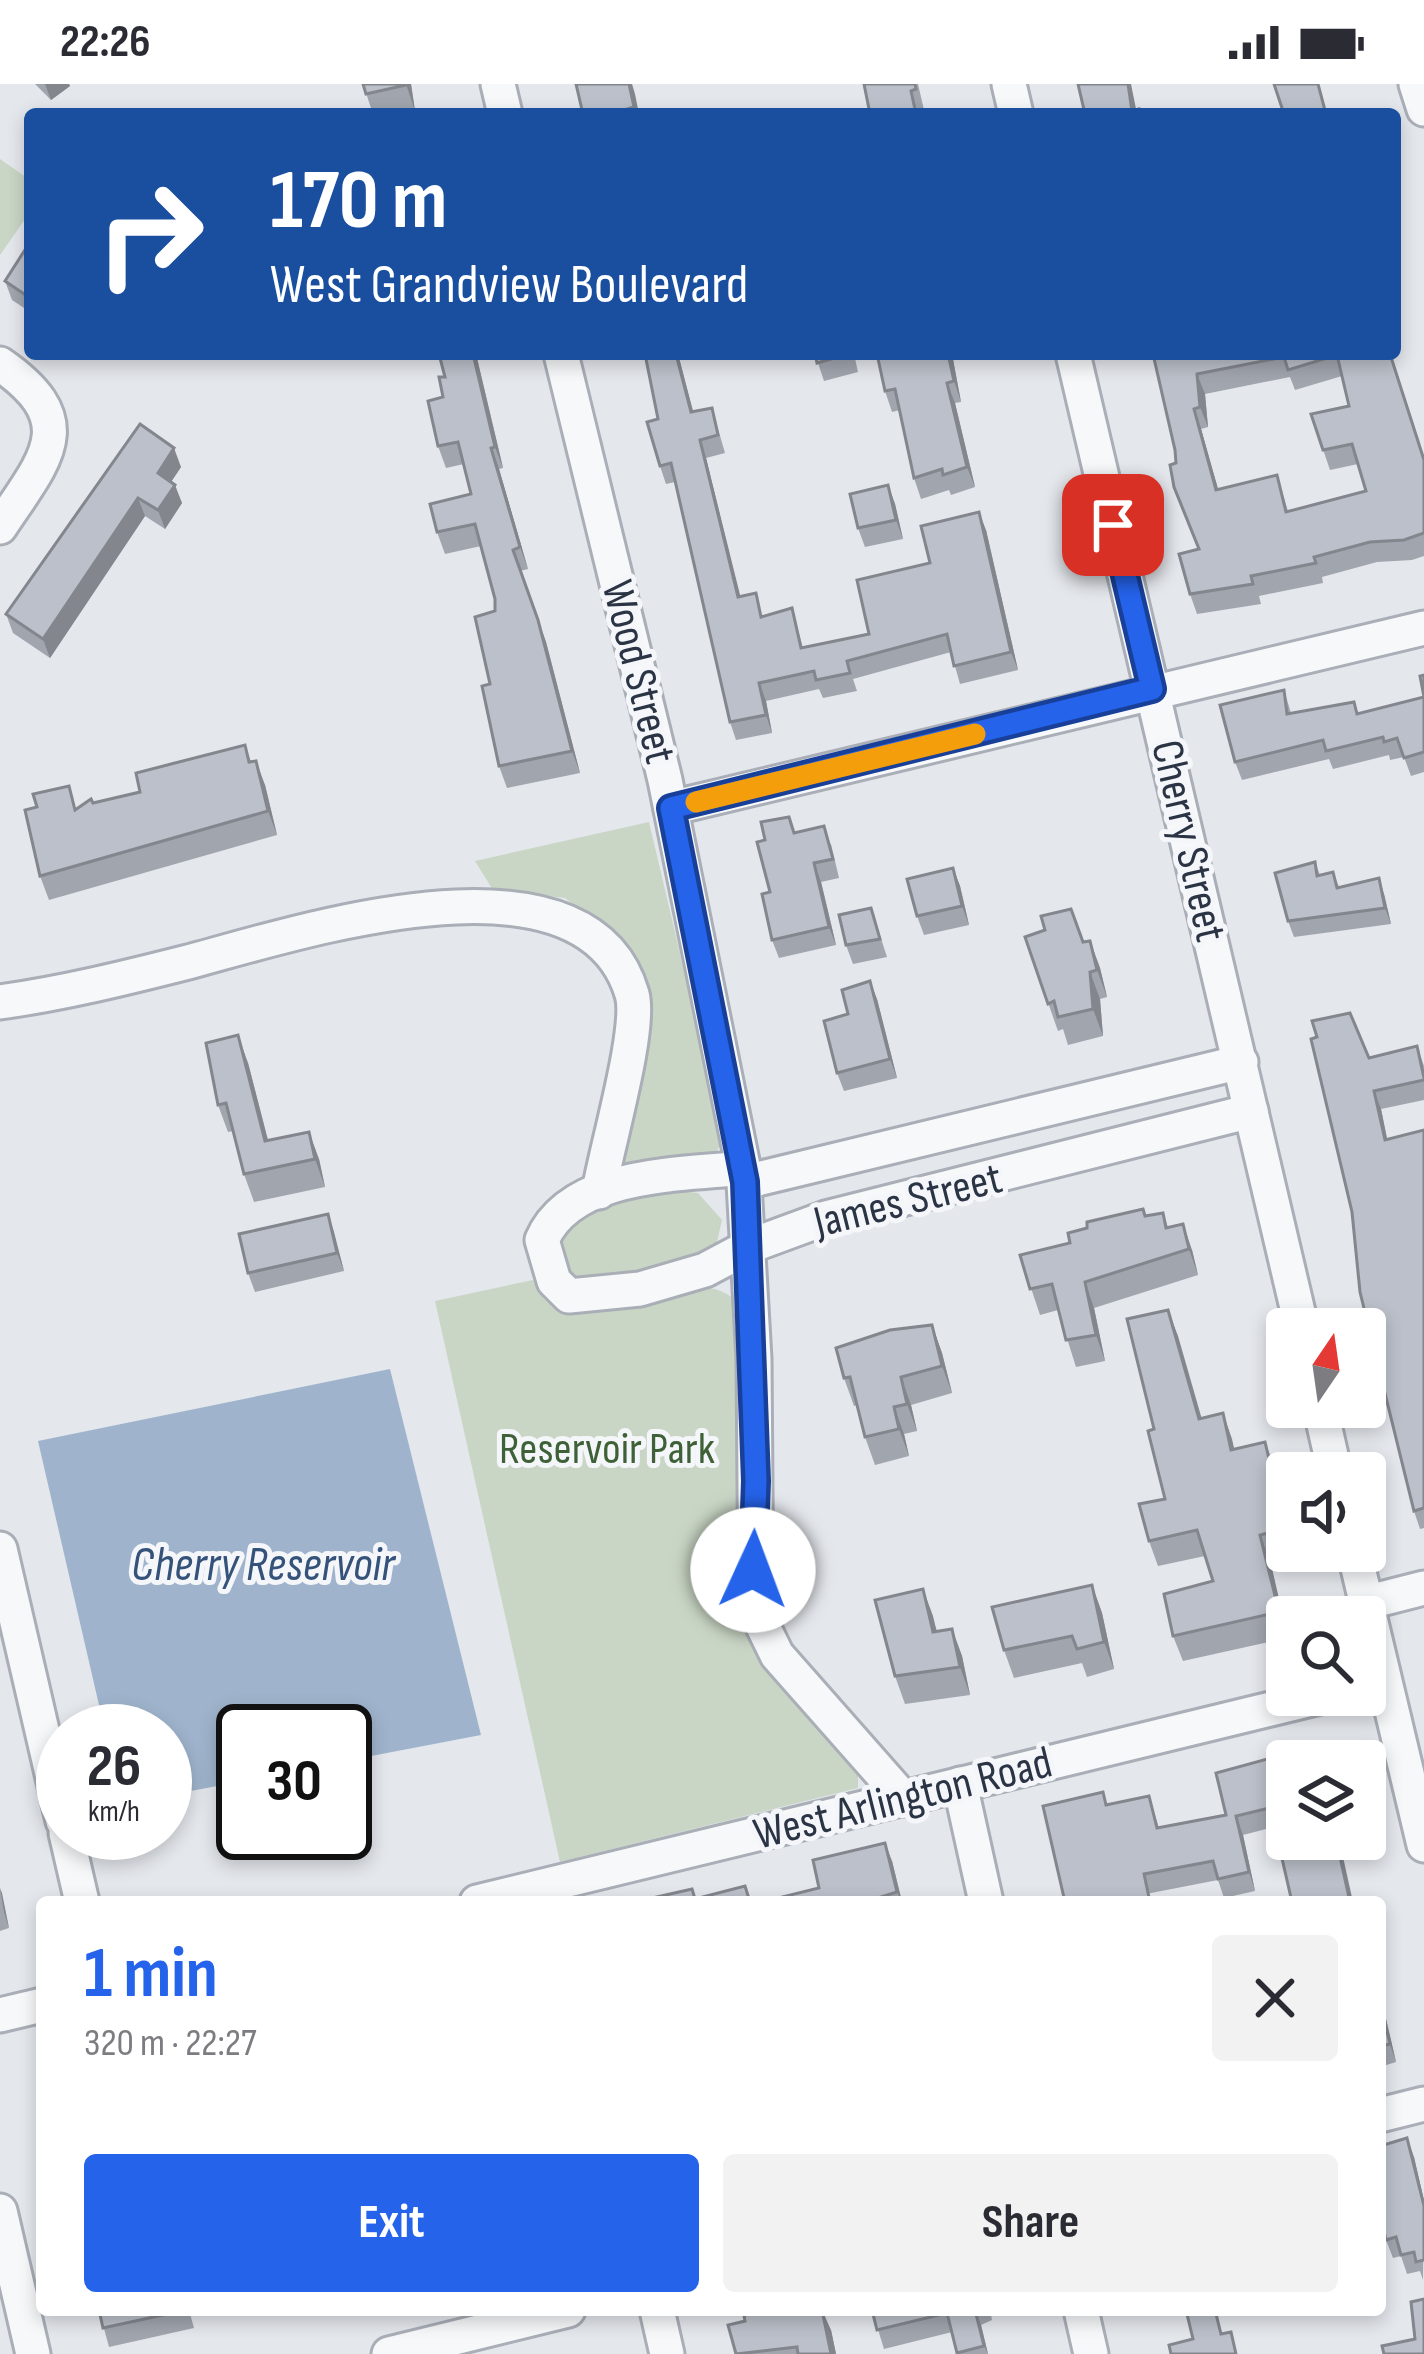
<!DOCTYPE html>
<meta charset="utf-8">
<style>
body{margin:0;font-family:"Sofia Sans Condensed",sans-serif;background:#f2f2f3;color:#2b2b33;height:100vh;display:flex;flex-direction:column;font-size:45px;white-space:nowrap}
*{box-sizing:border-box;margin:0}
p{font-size:39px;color:#7c7c81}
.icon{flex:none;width:66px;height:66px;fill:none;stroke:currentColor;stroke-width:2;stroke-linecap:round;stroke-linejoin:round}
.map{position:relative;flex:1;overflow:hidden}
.panel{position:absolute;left:36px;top:1812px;width:1350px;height:420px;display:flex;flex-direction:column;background:#fff;border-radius:12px;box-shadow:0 6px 18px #0003}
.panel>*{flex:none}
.top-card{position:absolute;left:24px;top:24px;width:1377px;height:252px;border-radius:12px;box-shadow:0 6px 18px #0003;background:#1a4fa0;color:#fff;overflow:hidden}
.needle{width:78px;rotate:13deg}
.buttons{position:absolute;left:1266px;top:1224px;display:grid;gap:24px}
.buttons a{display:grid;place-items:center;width:120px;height:120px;border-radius:12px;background:#fff;box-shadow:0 6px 18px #0003;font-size:60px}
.speed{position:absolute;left:36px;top:1620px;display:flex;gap:24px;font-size:60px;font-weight:700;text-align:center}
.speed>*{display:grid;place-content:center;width:156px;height:156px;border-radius:50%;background:#fff;box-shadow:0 6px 18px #0003;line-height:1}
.speed small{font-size:30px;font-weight:400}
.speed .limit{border:6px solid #111;border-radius:18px;background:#fff;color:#111}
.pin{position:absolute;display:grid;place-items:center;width:102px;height:102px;color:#fff;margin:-51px;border-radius:24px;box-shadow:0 6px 18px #0006}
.me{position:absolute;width:132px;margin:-66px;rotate:2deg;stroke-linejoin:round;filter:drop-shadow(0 0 9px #0008)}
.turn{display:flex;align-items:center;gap:42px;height:252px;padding:0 48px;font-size:54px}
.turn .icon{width:156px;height:156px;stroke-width:2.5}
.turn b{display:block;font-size:84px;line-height:102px}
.round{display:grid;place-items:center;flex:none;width:126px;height:126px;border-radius:12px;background:#f2f2f3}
.overview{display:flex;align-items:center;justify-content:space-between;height:204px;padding:0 48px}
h1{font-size:72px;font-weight:700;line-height:90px;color:#2563eb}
.cta{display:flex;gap:24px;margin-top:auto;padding:24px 48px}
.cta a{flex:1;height:138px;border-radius:12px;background:#2563eb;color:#fff;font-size:48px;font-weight:700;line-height:138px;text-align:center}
.cta a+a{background:#f2f2f3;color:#2b2b33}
.status{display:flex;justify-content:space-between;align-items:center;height:84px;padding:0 60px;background:#fff;direction:ltr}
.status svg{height:33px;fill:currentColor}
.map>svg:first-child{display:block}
.green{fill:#c9d6c5}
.water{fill:#9fb4cc}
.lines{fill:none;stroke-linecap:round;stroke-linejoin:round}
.minor-casing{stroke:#a9aeb7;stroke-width:39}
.minor{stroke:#f7f8fa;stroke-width:33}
.wall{fill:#a1a5ae;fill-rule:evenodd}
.shaded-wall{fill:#83868d}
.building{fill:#bbc0ca;stroke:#83868d;stroke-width:3;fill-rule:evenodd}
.route-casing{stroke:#184099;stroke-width:30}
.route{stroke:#2563eb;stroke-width:21}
.slow{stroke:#f59e0b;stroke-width:21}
.labels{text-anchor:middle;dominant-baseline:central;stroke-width:10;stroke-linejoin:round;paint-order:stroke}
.street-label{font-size:45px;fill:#2b3445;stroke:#f4f6f9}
.park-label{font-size:45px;fill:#3f6138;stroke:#f4f6f9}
.water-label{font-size:48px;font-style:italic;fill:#34527a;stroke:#f4f6f9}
</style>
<div class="status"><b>22:26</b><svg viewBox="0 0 49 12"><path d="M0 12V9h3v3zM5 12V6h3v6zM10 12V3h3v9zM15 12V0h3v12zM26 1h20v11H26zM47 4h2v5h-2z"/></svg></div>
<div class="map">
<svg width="1424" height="2270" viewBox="0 0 1424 2270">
<rect width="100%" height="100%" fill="#e4e7ec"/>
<g class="green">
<polygon points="0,75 30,96 30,128 0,171"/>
<polygon points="649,738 724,1056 716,1068 628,1086 619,1079 627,1021 645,979 648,931 607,848 565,814 493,806 475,777"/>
<polygon points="672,1106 698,1109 722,1136 716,1162 707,1172 627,1200 571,1196 555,1154 560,1143 616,1116"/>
<path d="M533,1196C598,1277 686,1165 738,1219L739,1503C756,1595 802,1618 858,1684V1704L560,1778L435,1217Z"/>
</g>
<polygon class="water" points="390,1285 481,1651 345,1677 345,1647 243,1647 243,1697 165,1712 165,1647 105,1647 38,1357"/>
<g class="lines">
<g class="minor-casing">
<g id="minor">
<polyline points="498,0 505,30"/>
<polyline points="1009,0 1016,30"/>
<polyline points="1416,0 1424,25"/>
<polyline points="561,270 665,696 743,1082 754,1275 756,1528 777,1571 904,1715"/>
<polyline points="1073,270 1302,1245"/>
<path d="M0,280C84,338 45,375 0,443"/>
<polyline points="671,724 1424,544"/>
<path d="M0,918C64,909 125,894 188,878C291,851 586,752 632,910C642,944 606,1065 599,1108"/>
<path d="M743,1084C681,1091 571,1088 542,1156L554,1197L569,1212L640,1205L705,1186L750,1162L826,1134L1251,1027"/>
<polyline points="745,1098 1241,978"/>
<polyline points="1320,1323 1335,1389"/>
<polyline points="0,1465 63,1737"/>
<polyline points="1354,1467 1424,1761"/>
<polyline points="1365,1519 1424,1504"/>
<polyline points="960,1700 986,1818"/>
<polyline points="66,1749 82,1818"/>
<polyline points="477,1818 1328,1611"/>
<polyline points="0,1931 42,1921"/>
<polyline points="1380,2031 1424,2020"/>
<polyline points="0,2127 33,2270"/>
<polyline points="657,2226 667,2270"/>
<polyline points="1081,2226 1091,2270"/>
<polyline points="389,2270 568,2226"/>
</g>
</g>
<use href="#minor" class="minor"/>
</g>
<g class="wall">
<polygon points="35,0 69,0 70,2 51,16"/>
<polygon points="363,0 411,0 415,27 400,30 373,30"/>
<polygon points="864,0 918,0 924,26 918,27"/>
<polygon points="30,158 30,228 12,216 5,197"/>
<polygon points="476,270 503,384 499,385 528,485 520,487 546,558 580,689 507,704 499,682 490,600 495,515 481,462 445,470 437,448 471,410 464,380 446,384 438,362 445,293"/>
<polygon points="645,270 678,270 693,328 712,324 725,369 706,374 740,513 763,532 792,524 803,564 869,550 930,479 986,446 1018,586 960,600 951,568 853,595 857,607 823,614 819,605 766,617 772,649 736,656 730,638 675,398 666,400 660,382 658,335"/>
<polygon points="815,270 854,270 858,288 824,297"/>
<polygon points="952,270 961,318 955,319 975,403 951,411 949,406 921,415 914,394 900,326 892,328 885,307"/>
<path d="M1153,270H1391L1424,373V472L1412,476L1377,478L1322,493L1323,499L1259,512L1261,520L1197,530L1190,510L1198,465L1181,423L1175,366ZM1342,292L1349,322L1311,330L1330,386L1358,380L1366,407L1288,427L1277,391L1218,405L1201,345L1208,343L1205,310L1290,293L1295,306Z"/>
<polygon points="140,340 181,383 171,398 182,419 165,445 145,432 50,574 13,549 6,530"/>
<polygon points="888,401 895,420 903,455 865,463 858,444"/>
<polygon points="1424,591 1424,688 1411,692 1404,673 1390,676 1389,671 1333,685 1329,675 1242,696 1235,678 1284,606 1291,629 1354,618 1358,629 1424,613"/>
<polygon points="245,661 251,678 265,701 277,751 49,816 40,792 93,719 140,708"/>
<polygon points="795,749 831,760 839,794 821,798 836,861 779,874 772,856 770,808"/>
<polygon points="1315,778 1320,791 1333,788 1339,803 1384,810 1391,840 1294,853 1288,837"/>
<polygon points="953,784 960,802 969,841 924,851 917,832"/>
<polygon points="871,824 887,873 853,880 846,861"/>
<polygon points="1045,846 1083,858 1090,857 1100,884 1107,913 1100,915 1103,952 1068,961 1063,945 1058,947 1025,853"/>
<polygon points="877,915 897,994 844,1007 837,989 848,930"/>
<polygon points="1317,953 1369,974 1417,962 1424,982 1424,1016 1381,1025 1387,1055 1424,1046 1424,1444 1420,1445 1414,1427"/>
<polygon points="248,979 268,1056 319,1075 325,1103 254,1118 244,1090 233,1047 228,1048 218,1021"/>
<polygon points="1163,1129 1168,1143 1192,1166 1198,1191 1094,1224 1105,1277 1076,1283 1058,1226 1040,1231 1020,1171 1070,1159 1145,1132"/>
<polygon points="328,1130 344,1187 255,1208 248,1189"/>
<polygon points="1168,1226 1201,1334 1223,1329 1234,1365 1275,1384 1287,1436 1287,1453 1283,1454 1289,1472 1270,1476 1287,1554 1183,1577 1173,1552 1213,1497 1205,1472 1158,1482 1149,1457 1165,1415 1154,1345"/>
<polygon points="932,1241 942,1269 952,1309 911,1321 917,1347 904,1350 909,1372 875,1381 865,1353 857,1321 854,1322 844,1294"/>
<polygon points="1092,1501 1102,1529 1114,1585 1087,1593 1082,1579 1014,1594 1004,1566"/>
<polygon points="923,1505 937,1547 952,1545 962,1572 970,1611 905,1620 895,1592"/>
<polygon points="1315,1662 1286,1740 1243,1751 1255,1807 1224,1814 1218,1796 1151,1809 1065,1818 1103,1708 1107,1720 1149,1712 1159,1744 1226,1731"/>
<polygon points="892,1777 902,1818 775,1818 819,1804"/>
<polygon points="0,1804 9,1844 0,1847"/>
<polygon points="1380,1909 1396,1978 1380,1983"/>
<polygon points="1414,2073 1424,2117 1423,2196 1420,2187 1407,2190 1401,2172 1393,2174 1386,2156"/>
<polygon points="99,2226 189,2226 194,2244 109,2263"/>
<polygon points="271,2226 308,2226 308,2227 281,2231"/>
<polygon points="872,2226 990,2226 992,2236 981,2241 988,2270 958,2270 952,2248 884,2265"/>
<polygon points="831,2246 836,2270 736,2270"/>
</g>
<g class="shaded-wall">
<polygon points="45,0 69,0 70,2 51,16"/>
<polygon points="406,0 411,0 415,27"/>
<polygon points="629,0 632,0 635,10 639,30 637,30 634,23"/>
<polygon points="1128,0 1131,0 1137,30 1134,30"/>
<polygon points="473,270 476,270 503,384 495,363"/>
<polygon points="676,270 678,270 698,346 691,328"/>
<polygon points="948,270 952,270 961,318 954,297"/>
<polygon points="1197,290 1205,310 1208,343 1200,323"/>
<polygon points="947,299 955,319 975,403 967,383"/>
<polygon points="1194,325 1201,345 1224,426 1216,406"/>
<polygon points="700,356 706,374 745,531 738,513"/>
<polygon points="174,364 181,383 165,407 158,389"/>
<polygon points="491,364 499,385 528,485 520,463"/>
<polygon points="175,401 182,419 165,445 158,426"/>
<polygon points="888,401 895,420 903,455 896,436"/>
<polygon points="138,414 145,432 50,574 43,555"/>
<polygon points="979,428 986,446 1018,586 1011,568"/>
<polygon points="513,466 546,558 580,689 572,667"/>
<polygon points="759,599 766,617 772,649 766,631"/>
<polygon points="256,677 265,701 277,751 268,727"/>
<polygon points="814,779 821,798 836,861 829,843"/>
<polygon points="953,784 960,802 969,841 962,822"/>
<polygon points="1379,794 1384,810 1391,840 1385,824"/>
<polygon points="1090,857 1100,884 1107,913 1097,886"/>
<polygon points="1090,888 1100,915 1103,952 1093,925"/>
<polygon points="870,897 877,915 897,994 890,975"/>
<polygon points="238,951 248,979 275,1084 265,1057"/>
<polygon points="1374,1007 1381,1025 1391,1074 1385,1056"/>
<polygon points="309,1048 319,1075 325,1103 315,1075"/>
<polygon points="328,1130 334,1148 344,1187 337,1169"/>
<polygon points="1183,1140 1192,1166 1198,1191 1189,1165"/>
<polygon points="1085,1198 1094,1224 1105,1277 1096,1251"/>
<polygon points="1168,1226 1178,1252 1209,1360 1199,1335"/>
<polygon points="932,1241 942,1269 952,1309 942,1282"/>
<polygon points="901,1293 911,1321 917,1347 907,1320"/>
<polygon points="894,1323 904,1350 909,1372 899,1345"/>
<polygon points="1223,1329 1232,1355 1240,1391 1231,1366"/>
<polygon points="1265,1358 1275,1384 1287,1441 1281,1426"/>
<polygon points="1260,1451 1270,1476 1287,1549 1279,1528"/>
<polygon points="1092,1501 1102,1529 1114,1585 1104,1558"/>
<polygon points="923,1505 933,1532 943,1575 933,1548"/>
<polygon points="952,1545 962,1572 970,1611 960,1583"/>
<polygon points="1236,1732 1243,1751 1255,1807 1249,1788"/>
<polygon points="1336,1755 1339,1755 1353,1818 1350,1818"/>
<polygon points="885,1759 892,1777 902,1818 897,1808"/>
<polygon points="0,1804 2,1809 9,1844 4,1828"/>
<polygon points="1380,1909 1396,1978 1390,1960 1380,1919"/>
<polygon points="1407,2054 1414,2073 1424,2117 1424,2126"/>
<polygon points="822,2226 831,2246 836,2270 831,2270"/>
<polygon points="975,2226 981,2241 988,2270 984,2262"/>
</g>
<g class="building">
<polygon points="363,0 406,0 406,1 366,10"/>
<polygon points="576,0 629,0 634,23 627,25 628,30 583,30"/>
<polygon points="864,0 915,0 916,5 911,7 916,30 870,30"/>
<polygon points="1078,0 1128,0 1132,27 1139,25 1140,30 1085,30"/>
<polygon points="1274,0 1318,0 1326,30 1284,30"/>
<polygon points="30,158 30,214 5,197"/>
<polygon points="439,270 473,270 495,363 491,364 520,463 513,466 538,536 572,667 499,682 482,602 490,600 475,533 495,527 495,515 475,440 437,448 430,420 471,410 458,358 438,362 428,317 443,313 439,293 445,293"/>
<polygon points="645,270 676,270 691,328 712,324 718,351 700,356 738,513 756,509 761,533 792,524 801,564 869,550 857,496 930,479 921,442 979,428 1011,568 954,582 947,550 847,577 850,589 816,596 814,587 759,599 766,631 730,638 671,379 660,382 647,338 658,335"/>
<polygon points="815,270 848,270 817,279"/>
<polygon points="877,270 948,270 954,297 947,299 967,383 943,391 942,385 914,394 895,305 885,307"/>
<path d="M1153,270H1390L1424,376V449L1404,456L1370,458L1314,473L1316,479L1251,492L1253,500L1190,510L1179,470L1199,465L1174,403L1170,381L1176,379L1175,366ZM1337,271L1349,322L1311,330L1323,366L1352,360L1366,407L1286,428L1277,391L1216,406L1194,325L1200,323L1197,290L1284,273L1288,286Z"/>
<polygon points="140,340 174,364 158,389 175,401 158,426 138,414 43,555 6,530"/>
<polygon points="888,401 896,436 858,444 850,410"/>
<polygon points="1424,591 1424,668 1404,674 1397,654 1384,658 1383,653 1326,667 1323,656 1235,678 1220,621 1284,606 1287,630 1354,618 1357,630 1424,613 1420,592"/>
<polygon points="245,661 249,678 256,677 268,727 40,792 25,726 37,723 33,710 69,702 75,726 91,715 93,719 140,708 136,689"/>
<polygon points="789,733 794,749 824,742 833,775 814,779 829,843 772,856 762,810 770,808 757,758 765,756 761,738"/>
<polygon points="1315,778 1317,792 1333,788 1337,804 1379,794 1385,824 1288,837 1275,789"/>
<polygon points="953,784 962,822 917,832 907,795"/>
<polygon points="871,824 880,855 846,861 839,831"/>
<polygon points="1071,825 1083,858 1090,857 1097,886 1090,888 1093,925 1058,933 1054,917 1048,920 1025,853 1045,846 1041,832"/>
<polygon points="870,897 890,975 837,989 824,937 848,930 842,906"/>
<polygon points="1350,929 1369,974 1417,962 1424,994 1424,996 1374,1007 1385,1056 1424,1046 1424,1424 1414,1427 1360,1208 1352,1128 1311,955 1317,953 1312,937"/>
<polygon points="238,951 265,1057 309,1048 315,1075 244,1090 226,1019 218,1021 206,959"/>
<polygon points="1143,1125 1145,1132 1163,1129 1166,1144 1183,1140 1189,1165 1085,1198 1096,1251 1066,1256 1052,1200 1030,1205 1020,1171 1070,1159 1068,1149 1087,1144 1087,1138"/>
<polygon points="328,1130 337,1169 248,1189 239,1150"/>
<polygon points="1168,1226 1199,1335 1223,1329 1231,1366 1265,1358 1281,1426 1273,1428 1279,1446 1260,1451 1279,1528 1173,1552 1164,1510 1213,1497 1197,1446 1149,1457 1139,1420 1165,1415 1148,1347 1154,1345 1127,1235"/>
<polygon points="932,1241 942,1282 901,1293 907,1320 894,1323 899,1345 865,1353 850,1293 844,1294 836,1264 890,1246"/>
<polygon points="1092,1501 1104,1558 1077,1565 1072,1552 1004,1566 992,1523"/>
<polygon points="923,1505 933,1548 952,1545 960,1583 895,1592 875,1516"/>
<polygon points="1315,1662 1319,1677 1287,1677 1287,1744 1282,1721 1236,1732 1249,1788 1218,1795 1213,1777 1144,1790 1150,1818 1065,1818 1043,1722 1103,1708 1106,1721 1149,1712 1157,1744 1226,1731 1216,1689"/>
<polygon points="1290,1755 1336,1755 1350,1818 1292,1818 1281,1770 1292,1767"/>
<polygon points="885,1759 897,1808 865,1818 775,1818 774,1815 819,1804 813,1776"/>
<polygon points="745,1802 750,1818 639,1817 692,1805 695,1815"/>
<polygon points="1380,1919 1390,1960 1380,1962"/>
<polygon points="1407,2054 1424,2122 1424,2176 1416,2178 1414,2168 1401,2171 1396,2153 1386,2156 1380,2130 1380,2062"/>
<polygon points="1424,2215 1424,2270 1384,2270 1382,2262 1415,2255 1411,2218"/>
<polygon points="99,2226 186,2226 103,2244"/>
<polygon points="756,2226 822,2226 831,2270 798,2270 797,2263 736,2270 728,2241 745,2237 744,2232"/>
<polygon points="872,2226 975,2226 984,2262 957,2269 947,2229 877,2246"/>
<polygon points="1186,2226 1215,2226 1221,2250 1231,2248 1236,2270 1171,2270 1169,2261 1193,2255"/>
</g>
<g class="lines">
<g class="route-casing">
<polyline id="route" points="753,1486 756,1397 745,1098 671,724 1152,605 1113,441"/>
</g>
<use href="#route" class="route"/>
<polyline class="slow" points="696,718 975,650"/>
</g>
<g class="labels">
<g class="street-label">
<text transform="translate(638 588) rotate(76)">Wood Street</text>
<text transform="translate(1188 757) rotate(77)">Cherry Street</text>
<text transform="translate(908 1117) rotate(-14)">James Street</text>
<text transform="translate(903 1715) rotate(-14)">West Arlington Road</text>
</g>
<g class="park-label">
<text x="607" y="1365">Reservoir Park</text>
</g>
<g class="water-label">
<text x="263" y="1481">Cherry Reservoir</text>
</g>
</g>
</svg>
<div class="buttons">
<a><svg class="needle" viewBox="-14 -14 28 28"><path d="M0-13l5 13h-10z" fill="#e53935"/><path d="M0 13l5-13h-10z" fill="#7c7c81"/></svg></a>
<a><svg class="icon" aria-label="sound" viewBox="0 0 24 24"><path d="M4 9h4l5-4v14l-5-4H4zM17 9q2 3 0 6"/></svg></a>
<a><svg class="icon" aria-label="search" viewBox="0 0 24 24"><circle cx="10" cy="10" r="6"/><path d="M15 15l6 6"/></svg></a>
<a><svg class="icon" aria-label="layers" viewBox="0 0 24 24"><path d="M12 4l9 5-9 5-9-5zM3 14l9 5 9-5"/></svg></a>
</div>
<div class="speed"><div>26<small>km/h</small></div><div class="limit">30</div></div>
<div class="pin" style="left:1113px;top:441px;background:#d93025"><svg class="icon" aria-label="arrive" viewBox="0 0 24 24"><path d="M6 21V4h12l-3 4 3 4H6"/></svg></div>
<svg class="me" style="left:753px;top:1486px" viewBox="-20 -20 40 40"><circle r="19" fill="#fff"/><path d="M0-13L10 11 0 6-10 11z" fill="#2563eb"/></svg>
<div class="top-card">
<div class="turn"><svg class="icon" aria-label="right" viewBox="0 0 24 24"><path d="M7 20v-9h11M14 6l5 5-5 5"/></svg><div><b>170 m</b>West Grandview Boulevard</div></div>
</div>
<section class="panel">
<div class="overview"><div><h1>1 min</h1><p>320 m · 22:27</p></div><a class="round"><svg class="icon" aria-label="close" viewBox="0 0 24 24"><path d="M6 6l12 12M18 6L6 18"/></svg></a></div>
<div class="cta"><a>Exit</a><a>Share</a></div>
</section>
</div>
